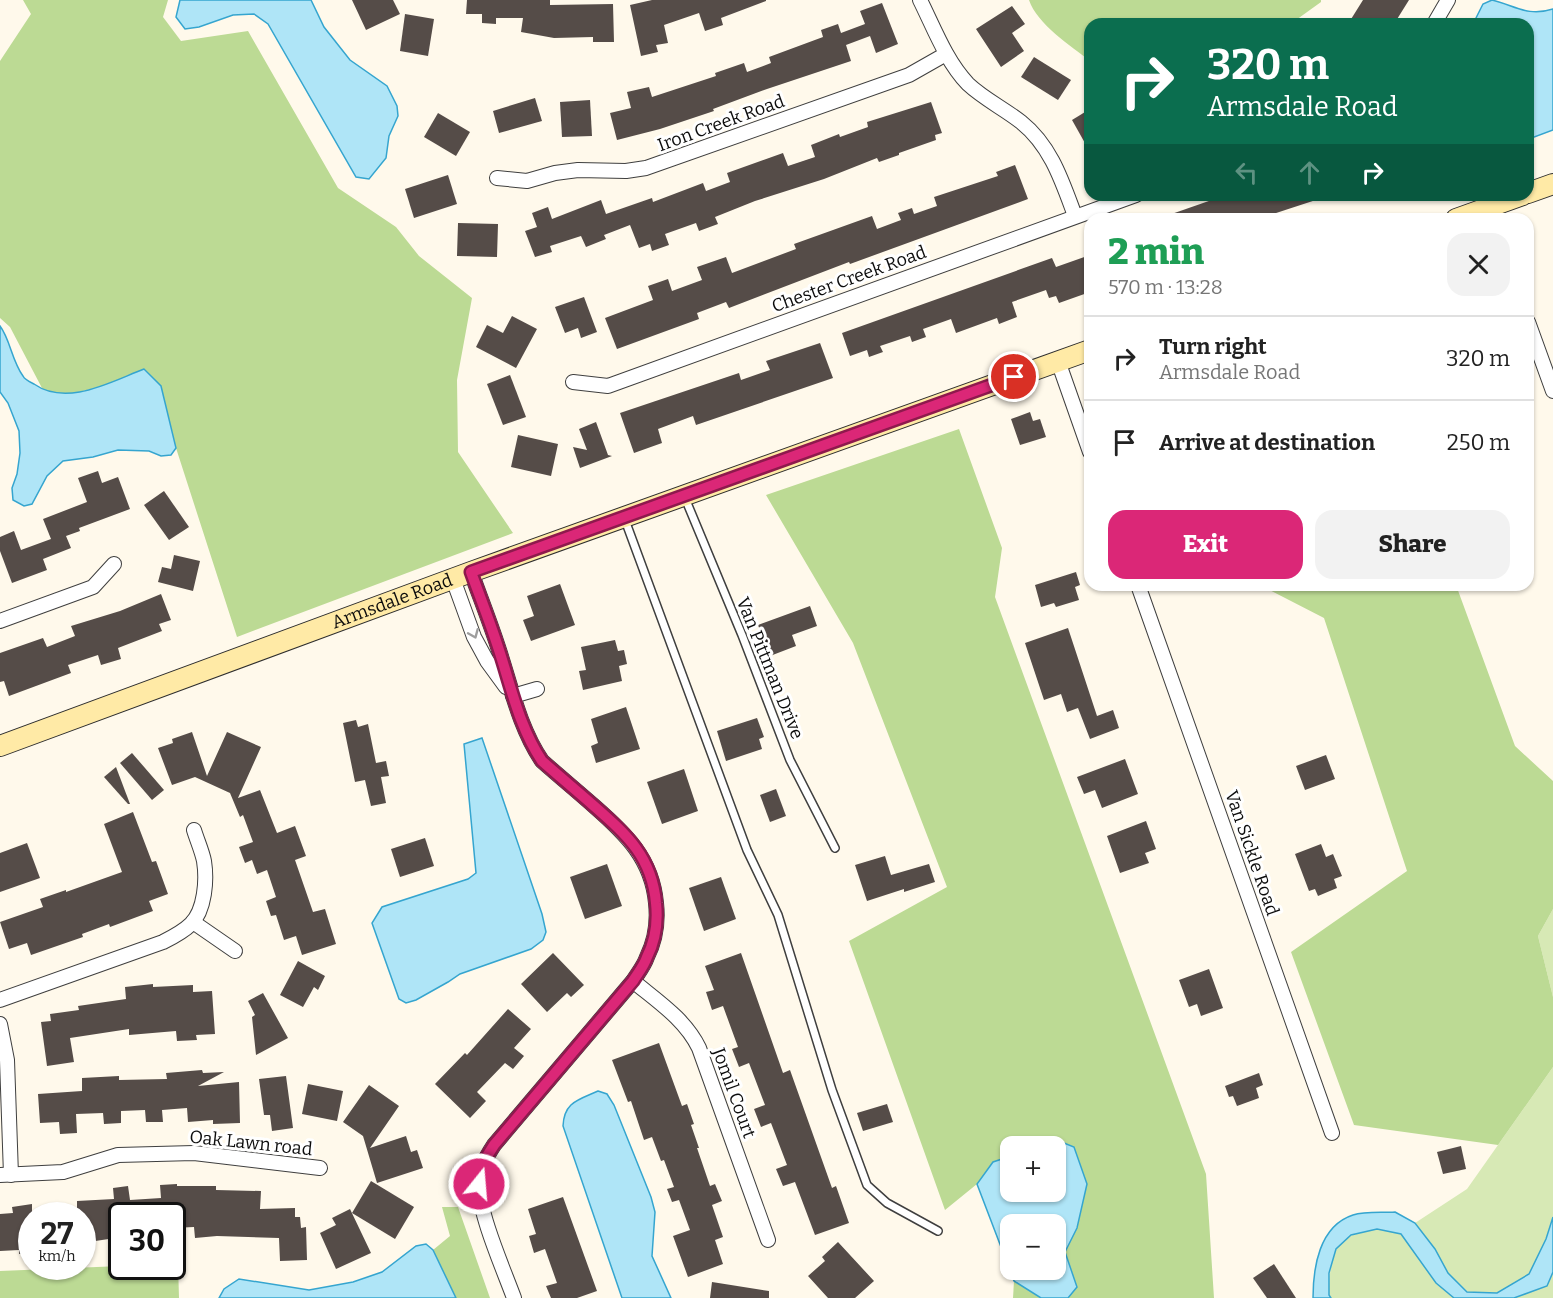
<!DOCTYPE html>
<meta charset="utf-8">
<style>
body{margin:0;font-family:Bitter,serif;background:#f2f2f2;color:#222;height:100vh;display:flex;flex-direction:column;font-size:22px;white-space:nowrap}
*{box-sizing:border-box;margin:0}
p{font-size:20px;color:#767676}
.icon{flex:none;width:33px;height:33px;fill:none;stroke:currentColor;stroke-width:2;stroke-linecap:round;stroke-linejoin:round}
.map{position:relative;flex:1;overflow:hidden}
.sheet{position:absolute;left:1084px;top:213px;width:450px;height:378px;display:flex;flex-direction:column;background:#fff;border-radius:18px;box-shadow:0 2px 4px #0004}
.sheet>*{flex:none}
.guide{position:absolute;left:1084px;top:18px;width:450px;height:183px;border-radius:18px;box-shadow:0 2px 4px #0004;background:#0b6e4f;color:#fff;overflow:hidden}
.buttons{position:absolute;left:1000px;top:1136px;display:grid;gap:12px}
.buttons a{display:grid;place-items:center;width:66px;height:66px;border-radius:12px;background:#fff;box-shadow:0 2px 4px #0004;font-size:30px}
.speed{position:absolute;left:18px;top:1202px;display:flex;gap:12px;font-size:30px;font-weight:700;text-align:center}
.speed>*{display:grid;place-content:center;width:78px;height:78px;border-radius:50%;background:#fff;box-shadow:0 2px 4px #0004;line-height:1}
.speed small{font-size:15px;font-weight:400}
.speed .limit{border:3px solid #111;border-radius:9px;background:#fff;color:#111}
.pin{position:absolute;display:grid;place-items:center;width:51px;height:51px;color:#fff;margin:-26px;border:3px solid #fff;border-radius:50%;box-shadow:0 2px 6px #0007}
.me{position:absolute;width:66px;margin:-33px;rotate:17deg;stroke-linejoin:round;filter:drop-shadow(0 0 4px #0008)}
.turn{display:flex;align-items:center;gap:21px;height:126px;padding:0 24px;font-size:27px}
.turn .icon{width:78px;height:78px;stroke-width:2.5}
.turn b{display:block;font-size:42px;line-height:51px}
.lanes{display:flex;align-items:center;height:57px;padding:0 24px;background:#0003;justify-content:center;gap:30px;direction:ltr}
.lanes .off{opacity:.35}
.round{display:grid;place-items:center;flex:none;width:63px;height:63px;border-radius:18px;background:#f2f2f2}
.head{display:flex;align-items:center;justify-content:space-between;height:102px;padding:0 24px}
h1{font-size:36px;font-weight:800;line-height:45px;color:#1e9e55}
.cta{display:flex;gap:12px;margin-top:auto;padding:12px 24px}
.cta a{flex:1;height:69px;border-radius:18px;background:#db2777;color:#fff;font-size:24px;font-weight:800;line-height:69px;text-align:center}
.cta a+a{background:#f2f2f2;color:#222}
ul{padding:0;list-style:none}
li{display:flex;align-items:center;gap:18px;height:84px;padding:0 24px;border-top:2px solid #e0e0e0}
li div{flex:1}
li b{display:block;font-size:22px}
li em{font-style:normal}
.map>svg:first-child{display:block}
.green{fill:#d7e9b5}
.forest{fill:#bcda94}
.water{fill:#afe5f7;stroke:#35a5cf;stroke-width:1.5;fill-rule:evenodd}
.building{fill:#554c48}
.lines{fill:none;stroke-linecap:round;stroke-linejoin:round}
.lane-casing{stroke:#3f3f3f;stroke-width:10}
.street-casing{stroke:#3f3f3f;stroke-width:16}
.secondary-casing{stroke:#2e2e2e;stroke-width:22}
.lane{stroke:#fff;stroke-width:7}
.street{stroke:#fff;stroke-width:14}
.secondary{stroke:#ffeaa6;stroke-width:20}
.oneway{stroke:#9e9e9e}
.route-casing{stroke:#8e194d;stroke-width:15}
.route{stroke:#db2777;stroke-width:10}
.labels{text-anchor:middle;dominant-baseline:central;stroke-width:6;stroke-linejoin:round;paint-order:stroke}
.street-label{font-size:18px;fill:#0c0c0c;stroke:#fff}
</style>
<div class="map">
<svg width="1553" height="1298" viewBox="0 0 1553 1298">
<rect width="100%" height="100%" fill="#fff9eb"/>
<g class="green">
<polygon points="1553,909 1553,997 1538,936"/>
<polygon points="1553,1067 1553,1217 1546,1239 1530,1274 1497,1293 1468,1292 1448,1273 1435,1249 1415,1223 1467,1189"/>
<path d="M1377,1229L1401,1234L1436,1283L1454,1298H1331L1329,1295C1329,1274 1330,1243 1353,1235C1361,1232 1370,1231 1377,1229Z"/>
<polygon points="1553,1272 1553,1298 1514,1298 1546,1286"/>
</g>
<g class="forest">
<polygon points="23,0 168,0 163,17 181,41 248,31 338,188 396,227 419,256 472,298 457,380 458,452 513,533 237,637 176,448 161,386 99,387 67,395 43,390 10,327 0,318 0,61 31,14"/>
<path d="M1029,0H1321V2L1296,20L1250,22L1247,24H1090V61C1071,46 1037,24 1029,0Z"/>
<polygon points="959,429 1002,548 995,597 1206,1174 1214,1298 1068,1298 1076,1287 1065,1252 1077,1228 1059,1141 1043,1146 1011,1146 1011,1156 993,1162 977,1184 945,1210 849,941 947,887 853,643 766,495"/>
<polygon points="1260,585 1456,585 1515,746 1553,781 1553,909 1538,936 1553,997 1553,1067 1498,1145 1354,1125 1291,952 1407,871 1324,618"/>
<polygon points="442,1207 458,1207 490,1298 456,1298 433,1250 450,1236"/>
<polygon points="178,1263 179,1298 0,1298 0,1271 121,1266 172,1266 173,1264"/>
<polygon points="1014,1281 1041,1298 1013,1298"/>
</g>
<g class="water">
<polygon points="180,0 311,0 324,27 350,60 387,86 397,106 398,116 389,136 386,158 369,179 356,177 268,24 254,14 233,15 199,27 185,29 176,17"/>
<path d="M1492,0C1516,6 1528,17 1553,9V130L1529,139L1528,24H1473L1483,4Z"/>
<path d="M0,326C10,339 12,361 23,376C25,380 30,382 34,384C67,407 110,382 144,369L161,386L176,448L171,455L161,456L149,451L118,450L93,457L63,461L47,476L32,504L24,506L13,500L12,488L17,474L20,453L19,431L8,403L0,392Z"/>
<polygon points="482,738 542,914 546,932 543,940 531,949 460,974 448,982 416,1000 406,1003 399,999 372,923 382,907 468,879 476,873 464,744"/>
<path d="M598,1091L607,1094L614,1105L651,1197L655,1212L652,1256L671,1298H622L563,1126C564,1102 578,1100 598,1091Z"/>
<path d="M1059,1141L1074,1147L1087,1184L1077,1228L1065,1252L1077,1287L1068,1298H1041L1014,1281L977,1184L993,1162L1011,1156V1191H1056V1146H1043ZM1011,1224H1056V1269H1011Z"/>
<path d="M1395,1212L1415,1223L1435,1249L1448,1273L1467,1292L1497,1293L1529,1274L1546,1239L1553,1217V1272L1547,1286L1514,1298H1454L1436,1283L1401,1234L1377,1229L1351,1235L1336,1249L1329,1273V1295L1331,1298H1313C1313,1268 1319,1226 1353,1215C1365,1211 1382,1213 1395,1212Z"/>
<polygon points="426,1244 433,1250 456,1298 219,1298 224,1289 239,1279 309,1290 353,1282 382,1272 416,1246"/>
</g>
<g class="building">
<polygon points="352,0 393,0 400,14 366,30"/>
<polygon points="467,0 550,0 550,5 613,4 614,42 593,42 593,37 554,38 521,32 523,18 496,18 496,24 482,23 482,14 466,14"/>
<polygon points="652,0 766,0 766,1 721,18 723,25 705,31 699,13 664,25 668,43 656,45 658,52 641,56 630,5"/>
<polygon points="1363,0 1409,0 1394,24 1348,24"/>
<polygon points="882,3 898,44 876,53 870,36 846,45 851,61 767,89 713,109 714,111 660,129 617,140 610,113 631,108 627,92 649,87 652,97 716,76 715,73 744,63 747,72 771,63 769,57 823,37 821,30 838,24 841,33 865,24 860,11"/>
<polygon points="1012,6 1025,24 1012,33 1024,51 1001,67 976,29"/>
<polygon points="405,14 434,19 428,56 400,51"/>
<polygon points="1034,57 1071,80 1058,100 1021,77"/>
<polygon points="535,98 542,121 499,133 493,111"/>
<polygon points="590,100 592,136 562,137 560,102"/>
<polygon points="931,102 942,133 935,135 936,140 899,153 899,155 879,162 877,158 824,179 755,201 715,217 718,224 699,231 696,223 665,234 669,245 652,251 650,244 639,248 630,225 604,235 606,239 586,247 581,236 550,246 552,252 535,257 525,231 537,227 532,213 548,207 552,219 601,200 606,214 652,198 653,202 703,183 706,191 730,182 727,173 783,153 788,166 815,157 811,145 839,134 840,137 868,127 867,122"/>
<polygon points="1090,109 1090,152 1072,120"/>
<polygon points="438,113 470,132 456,156 424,137"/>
<polygon points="1015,165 1028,199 850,264 849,262 729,308 726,302 697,313 699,319 617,349 605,318 653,300 648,286 668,279 672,291 702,280 697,267 726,257 732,273 796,249 794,244 872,216 877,229 901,220 898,213 912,208 914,214 937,206 934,197 998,176 996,172"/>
<polygon points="448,175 457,204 414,218 405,189"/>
<polygon points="1226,195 1324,195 1325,197 1258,219 1164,219 1163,217"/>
<polygon points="458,223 498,224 497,257 457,256"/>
<polygon points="1090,255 1090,292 1059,303 1056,296 1049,298 1046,290 1012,302 1017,317 999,324 997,318 956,333 951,319 923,329 926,337 912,342 910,336 880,346 883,352 869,357 867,350 850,356 842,333 1052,258 1056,267"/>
<polygon points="584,297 597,332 581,338 578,328 565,333 555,307"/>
<polygon points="512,316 537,329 516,368 476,347 487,325 503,333"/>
<polygon points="820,343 833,378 696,425 693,416 658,429 662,443 634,453 620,413 739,373 741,380 770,370 766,361"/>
<polygon points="510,375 526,417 503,425 487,384"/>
<polygon points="1030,412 1033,421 1040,419 1046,437 1020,445 1011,419"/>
<polygon points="596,422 608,455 612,456 580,468 573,447 587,450 579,429"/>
<polygon points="518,435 558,444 551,476 511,467"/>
<polygon points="98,471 102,483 118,477 130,509 79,528 80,531 66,536 71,548 43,559 47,570 12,583 0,551 0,537 14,531 21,550 51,539 43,519 87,502 78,478"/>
<polygon points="164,491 189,527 169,540 144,505"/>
<polygon points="174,555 200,561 193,591 158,582 162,567 171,569"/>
<polygon points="1076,572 1080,585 1075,587 1079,600 1056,607 1054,603 1041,607 1035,585"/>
<polygon points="560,584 575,625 531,641 523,620 534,616 527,596"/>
<polygon points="161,594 171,620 159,624 162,631 118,648 121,659 101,665 98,655 68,665 71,673 9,696 4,681 0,682 0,653 43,638 47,647 75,636 71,626 120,611"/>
<polygon points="810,606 817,626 792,635 796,646 770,656 758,625"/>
<polygon points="1068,628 1097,716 1113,710 1119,728 1090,739 1078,708 1067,712 1061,694 1044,700 1025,643"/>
<polygon points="615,640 618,651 624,650 627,664 619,666 622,681 583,690 579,671 586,670 581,647"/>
<polygon points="626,707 640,749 596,763 591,746 598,743 591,719"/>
<polygon points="757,718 764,737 759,739 762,749 726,761 717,731"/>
<polygon points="356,720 358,727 368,724 376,763 386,761 389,776 381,777 386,803 371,806 365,780 355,782 343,723"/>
<polygon points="192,732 207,776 227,732 261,747 238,798 260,790 277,833 295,826 306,856 295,860 313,912 325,909 336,944 302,955 296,936 284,940 276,915 271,916 266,901 276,897 267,870 257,874 252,860 245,863 239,847 253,842 243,815 240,817 230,793 195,777 172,785 158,748 173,743 172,739"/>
<polygon points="132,753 164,790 152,800 120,763"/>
<polygon points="1326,755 1335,779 1305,790 1296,766"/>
<polygon points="1125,759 1138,794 1102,808 1095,790 1084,794 1077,777"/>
<polygon points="116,767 130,804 128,804 104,777"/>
<polygon points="684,769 698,811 662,824 647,782"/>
<polygon points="776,789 786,816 770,822 760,795"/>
<polygon points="133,812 152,862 156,861 168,894 149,901 153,911 110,927 109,924 82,934 83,937 31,955 27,943 9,949 0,922 43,907 40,899 66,890 66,892 122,872 104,824"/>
<polygon points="1146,821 1156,849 1145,853 1149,863 1120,873 1107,836"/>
<polygon points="425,838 434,866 400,877 391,849"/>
<polygon points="27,843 40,878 0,892 0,853"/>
<polygon points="1321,844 1326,857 1333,854 1342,876 1334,879 1337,888 1318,896 1315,889 1309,891 1295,854"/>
<polygon points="885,856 891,875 929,864 935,882 904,892 904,889 867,901 855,865"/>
<polygon points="607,864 622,906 585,919 570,877"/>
<polygon points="721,877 736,919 704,931 689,888"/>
<polygon points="553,953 584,985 571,997 567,993 547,1012 521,984"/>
<polygon points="741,953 783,1073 790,1070 832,1188 836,1186 849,1223 815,1235 795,1182 783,1186 776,1169 787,1165 771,1123 761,1127 754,1109 765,1105 749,1063 739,1067 732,1049 738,1047 723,1006 712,1010 706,992 714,990 705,966"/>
<polygon points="298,961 325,976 318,990 314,987 303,1007 280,995"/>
<polygon points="1209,969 1223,1008 1201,1016 1197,1004 1189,1007 1179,980"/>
<polygon points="153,984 153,987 193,985 193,992 212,991 215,1034 196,1035 197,1040 177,1041 176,1031 129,1035 129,1029 70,1038 74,1062 47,1066 41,1022 51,1021 50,1014 79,1010 78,1006 126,999 125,987"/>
<polygon points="263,993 288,1038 256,1055 252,1017 255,1015 248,1001"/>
<polygon points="508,1009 531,1029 514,1048 524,1056 513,1069 505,1063 477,1092 486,1101 470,1118 435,1084 465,1053 467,1055"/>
<polygon points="659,1043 682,1106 687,1104 694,1124 691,1125 699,1148 697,1148 710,1186 715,1184 722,1201 712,1205 723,1237 715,1240 723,1264 688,1277 673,1236 690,1230 679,1200 672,1202 667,1189 674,1187 664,1160 661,1161 652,1137 644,1140 631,1101 628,1102 612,1060"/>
<polygon points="202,1070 203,1073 224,1072 198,1086 239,1082 240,1123 213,1124 213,1120 188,1122 187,1108 162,1110 163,1122 146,1122 145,1110 121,1111 121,1123 104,1124 103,1113 76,1114 77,1133 60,1134 59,1122 40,1123 38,1094 82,1091 82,1078 119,1076 119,1080 167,1079 166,1073"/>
<polygon points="1259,1073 1263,1085 1256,1088 1259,1098 1237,1106 1233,1096 1229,1097 1225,1086"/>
<polygon points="286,1076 293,1128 272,1131 270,1115 264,1115 259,1079"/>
<polygon points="308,1084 343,1091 337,1121 302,1114"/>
<polygon points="369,1085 399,1106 370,1148 406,1136 411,1152 417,1150 423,1168 377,1183 363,1136 343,1122"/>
<polygon points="887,1104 893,1122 863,1131 857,1113"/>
<polygon points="1461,1146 1466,1169 1443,1174 1437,1152"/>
<polygon points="371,1181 414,1207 395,1239 352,1213"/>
<polygon points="177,1184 177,1186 216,1186 216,1190 261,1191 260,1209 295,1208 295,1217 300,1217 301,1228 306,1227 307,1260 280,1261 279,1238 217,1236 195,1238 194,1227 172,1228 172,1215 122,1215 122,1237 82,1243 82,1215 77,1215 77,1201 114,1199 113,1188 128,1186 130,1200 161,1198 160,1185"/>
<polygon points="563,1197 597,1291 577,1298 551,1298 546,1286 557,1283 545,1249 534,1253 529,1236 536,1234 528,1209"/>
<polygon points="32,1204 32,1252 19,1254 19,1250 0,1251 0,1214 13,1213 12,1207"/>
<polygon points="350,1209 371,1253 336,1269 320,1233 336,1225 332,1218"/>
<polygon points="838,1242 874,1281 855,1298 828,1298 808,1276 825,1261 822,1257"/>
<polygon points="1274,1264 1296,1298 1267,1298 1253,1278"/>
<polygon points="712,1282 769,1291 769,1298 710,1298"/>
</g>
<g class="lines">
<g class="lane-casing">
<g id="lane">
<polyline points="685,498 742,635 790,760 835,848"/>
<polyline points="625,520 747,850 778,915 832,1090 867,1185 887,1203 938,1231"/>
</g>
</g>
<g class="street-casing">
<g id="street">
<path d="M920,0C934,28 946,61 968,84C984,99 1003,108 1021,122C1051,146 1062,181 1075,216"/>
<polyline points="1434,24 1448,0"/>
<polyline points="497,178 527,181 555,173 578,170 626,171 646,168 909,75 946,54"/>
<polyline points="1528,322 1553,391"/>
<polyline points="1058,361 1090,452"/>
<polyline points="573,382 608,386 1136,195"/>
<path d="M471,572C480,597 490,622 498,647C511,686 519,727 542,761C559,776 577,791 594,806C626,834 652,859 656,903C658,921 655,941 647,957C644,966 638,973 633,981L494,1145C486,1157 479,1170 479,1185C479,1214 503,1268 514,1298"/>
<polyline points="453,579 474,637 487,661 506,687"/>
<polyline points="1138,585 1332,1133"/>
<polyline points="0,621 93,587 114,564"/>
<polyline points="513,696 537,689"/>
<polyline points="193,922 235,951"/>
<path d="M633,981C657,1001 685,1019 699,1048L768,1240"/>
<path d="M0,1000L163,942C173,937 183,932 191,924C205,910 207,880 204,861C202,851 197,840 194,830"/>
<polyline points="0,1024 7,1060 11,1175"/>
<polyline points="0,1175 63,1172 118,1155 194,1153 320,1168"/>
</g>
</g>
<g class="secondary-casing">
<g id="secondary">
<polyline points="1528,193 1553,184"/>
<polyline points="1456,219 1523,195"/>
<path id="s1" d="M0,746L471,572L1090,350"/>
</g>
</g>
<use href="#lane" class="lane"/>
<use href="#street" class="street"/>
<use href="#secondary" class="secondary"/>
</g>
<defs><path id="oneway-chevron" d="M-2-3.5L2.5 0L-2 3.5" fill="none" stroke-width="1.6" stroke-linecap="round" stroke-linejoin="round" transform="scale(1.5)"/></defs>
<use class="oneway" href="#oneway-chevron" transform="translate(474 634) rotate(67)"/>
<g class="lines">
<g class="route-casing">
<path id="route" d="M479,1184L484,1161L494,1145L633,981C638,973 644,966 647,957C655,941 658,921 656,903C652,857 627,835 594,806C577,791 559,776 542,761C519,727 511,686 498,647C490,622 480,597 471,572L1014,377"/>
</g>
<use href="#route" class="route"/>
</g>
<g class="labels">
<g class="street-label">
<text transform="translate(721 123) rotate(-20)">Iron Creek Road</text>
<text transform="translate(849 279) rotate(-20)">Chester Creek Road</text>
<text stroke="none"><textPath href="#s1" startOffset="418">Armsdale Road</textPath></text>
<text transform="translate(770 668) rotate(68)">Van Pittman Drive</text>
<text transform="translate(1252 853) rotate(71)">Van Sickle Road</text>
<text transform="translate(734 1093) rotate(70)">Jomil Court</text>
<text transform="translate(251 1143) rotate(6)">Oak Lawn road</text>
</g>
</g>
</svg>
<div class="buttons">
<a>+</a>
<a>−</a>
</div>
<div class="speed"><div>27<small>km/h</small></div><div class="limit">30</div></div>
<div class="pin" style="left:1014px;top:377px;background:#d93025"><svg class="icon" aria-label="arrive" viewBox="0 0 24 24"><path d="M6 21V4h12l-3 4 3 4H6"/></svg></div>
<svg class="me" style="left:479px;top:1184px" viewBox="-20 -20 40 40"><circle r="17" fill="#db2777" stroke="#fff" stroke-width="3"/><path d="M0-11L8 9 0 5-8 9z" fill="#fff"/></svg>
<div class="guide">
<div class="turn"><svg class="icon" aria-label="right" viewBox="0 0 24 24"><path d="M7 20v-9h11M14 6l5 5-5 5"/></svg><div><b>320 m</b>Armsdale Road</div></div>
<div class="lanes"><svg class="icon off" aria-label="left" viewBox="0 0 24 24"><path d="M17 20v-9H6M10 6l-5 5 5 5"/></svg><svg class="icon off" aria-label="ahead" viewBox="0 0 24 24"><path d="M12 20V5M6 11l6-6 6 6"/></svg><svg class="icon" aria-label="right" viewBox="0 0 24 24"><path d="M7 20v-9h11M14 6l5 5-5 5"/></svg></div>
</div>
<section class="sheet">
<div class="head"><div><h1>2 min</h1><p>570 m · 13:28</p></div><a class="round"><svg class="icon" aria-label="close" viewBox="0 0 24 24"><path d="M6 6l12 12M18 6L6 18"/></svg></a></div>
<ul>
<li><svg class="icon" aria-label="right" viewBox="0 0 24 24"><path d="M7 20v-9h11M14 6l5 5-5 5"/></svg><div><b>Turn right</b><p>Armsdale Road</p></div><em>320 m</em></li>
<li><svg class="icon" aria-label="arrive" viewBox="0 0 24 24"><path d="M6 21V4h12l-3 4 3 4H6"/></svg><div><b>Arrive at destination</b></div><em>250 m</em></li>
</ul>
<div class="cta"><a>Exit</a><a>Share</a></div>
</section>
</div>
